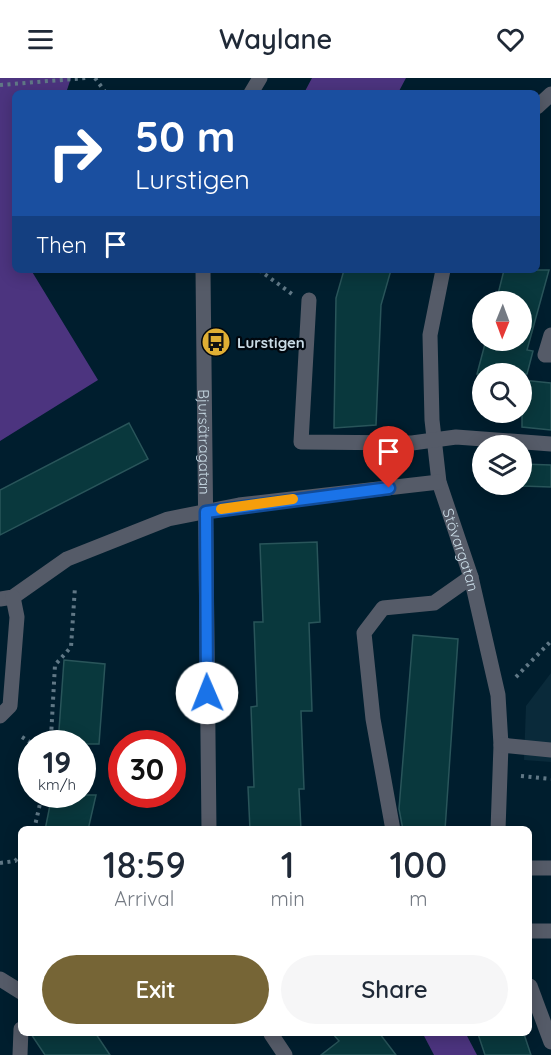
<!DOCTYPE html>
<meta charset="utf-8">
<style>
body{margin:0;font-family:Quicksand,sans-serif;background:#f6f6f7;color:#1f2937;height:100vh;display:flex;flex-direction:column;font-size:22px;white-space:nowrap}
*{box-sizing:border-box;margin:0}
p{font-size:20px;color:#747a83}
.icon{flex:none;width:33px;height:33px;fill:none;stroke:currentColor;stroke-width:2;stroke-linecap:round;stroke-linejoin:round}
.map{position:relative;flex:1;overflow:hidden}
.panel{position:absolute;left:18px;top:748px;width:514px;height:210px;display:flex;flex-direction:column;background:#fff;border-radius:9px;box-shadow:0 3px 15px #0003}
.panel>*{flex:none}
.hud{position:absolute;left:12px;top:12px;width:528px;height:183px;border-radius:9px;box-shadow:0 3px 15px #0003;background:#1a4fa0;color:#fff;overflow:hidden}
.needle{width:39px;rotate:181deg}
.tools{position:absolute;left:472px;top:213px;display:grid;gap:12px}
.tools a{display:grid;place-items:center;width:60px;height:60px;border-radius:50%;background:#fff;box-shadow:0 3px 15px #0003;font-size:30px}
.speed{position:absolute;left:18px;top:652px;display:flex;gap:12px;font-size:30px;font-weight:700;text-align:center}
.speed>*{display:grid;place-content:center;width:78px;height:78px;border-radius:50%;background:#fff;box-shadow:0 3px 15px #0003;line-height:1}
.speed small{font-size:15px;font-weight:400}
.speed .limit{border:9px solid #d22;background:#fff;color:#111}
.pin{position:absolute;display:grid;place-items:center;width:51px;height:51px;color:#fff;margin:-62px -26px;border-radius:50% 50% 50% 0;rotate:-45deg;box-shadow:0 0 6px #0007}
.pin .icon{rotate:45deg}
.me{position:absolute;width:66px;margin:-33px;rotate:359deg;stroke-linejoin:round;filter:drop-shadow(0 0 4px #0008)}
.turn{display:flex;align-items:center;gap:21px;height:126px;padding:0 24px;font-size:27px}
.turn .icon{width:78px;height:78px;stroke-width:2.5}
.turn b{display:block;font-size:42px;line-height:51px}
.then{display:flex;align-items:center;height:57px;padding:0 24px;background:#0003;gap:12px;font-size:22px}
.eta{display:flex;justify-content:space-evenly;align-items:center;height:102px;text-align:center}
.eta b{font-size:36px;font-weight:600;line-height:42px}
.button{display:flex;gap:12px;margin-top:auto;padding:12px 24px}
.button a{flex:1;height:69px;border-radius:36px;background:#766536;color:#fff;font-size:24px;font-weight:600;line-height:69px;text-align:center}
.button a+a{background:#f6f6f7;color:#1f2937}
header{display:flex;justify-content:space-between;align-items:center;height:78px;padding:0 24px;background:#fff;font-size:27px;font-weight:600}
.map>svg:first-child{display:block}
.built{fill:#0a2a3a}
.forest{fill:#4c347f}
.building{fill:#09383d;stroke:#29555a;stroke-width:1.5}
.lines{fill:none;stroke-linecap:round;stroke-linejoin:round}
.path{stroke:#607886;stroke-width:4;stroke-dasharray:3 4.5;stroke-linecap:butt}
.minor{stroke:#555b68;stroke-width:15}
.route-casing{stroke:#114b97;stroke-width:15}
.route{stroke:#1a73e8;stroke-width:10}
.slow{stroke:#f59e0b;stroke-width:10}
.labels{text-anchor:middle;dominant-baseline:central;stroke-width:4.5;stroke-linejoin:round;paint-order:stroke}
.poi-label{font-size:15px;font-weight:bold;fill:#c9dbe6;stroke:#00070e;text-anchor:start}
.street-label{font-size:15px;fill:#c9dbe6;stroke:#00070e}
</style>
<header><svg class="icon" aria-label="menu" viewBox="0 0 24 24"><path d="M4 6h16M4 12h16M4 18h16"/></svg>Waylane<svg class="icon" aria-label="heart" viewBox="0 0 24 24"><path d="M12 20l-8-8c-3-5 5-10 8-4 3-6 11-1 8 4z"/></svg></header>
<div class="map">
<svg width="551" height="977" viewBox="0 0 551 977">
<rect width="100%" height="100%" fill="#001e2e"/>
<polygon class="built" points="551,595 551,684 524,682 526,628"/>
<g class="forest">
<polygon points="0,0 71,0 66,15 15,15 15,192 31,192 98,302 0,363"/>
<polygon points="312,0 406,0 398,15 304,15"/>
<polygon points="423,956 466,956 477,977 434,977"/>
</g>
<g class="building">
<polygon points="344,192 391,192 381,227 376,347 334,350 336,220"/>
<polygon points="504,192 549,192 527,272 533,273 527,296 477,296 486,262 522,262 522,224 496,224"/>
<polygon points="522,302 551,305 551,352 522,349"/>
<polygon points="129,345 148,381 0,457 0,412"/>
<polygon points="522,386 551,387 551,409 522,408"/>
<polygon points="317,464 320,544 309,545 312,633 301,633 304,711 299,711 301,752 250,752 248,709 254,709 251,629 257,628 254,544 263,544 260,466"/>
<polygon points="413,557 458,561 445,752 403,752 399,731"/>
<polygon points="64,582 105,586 99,666 58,666"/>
<polygon points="52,717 96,717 88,752 45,752"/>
<polygon points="31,956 96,956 110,977 45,977"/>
<polygon points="333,956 380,956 396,977 321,977 339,963"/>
<polygon points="478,956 524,956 531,977 485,977"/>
</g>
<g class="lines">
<g class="path">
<polyline points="95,0 106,15"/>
<polyline points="0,7 86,0"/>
<polyline points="259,192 292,216"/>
<polyline points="516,599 551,563"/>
<polyline points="22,659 33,666"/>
<polyline points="48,666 51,659 55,587 71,569 75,509"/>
<polyline points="521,698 551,701"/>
<polyline points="34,752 42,717"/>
<polyline points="0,785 15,783 21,777"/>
</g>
<g class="minor">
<polyline points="251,15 260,0"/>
<polyline points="537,29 551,16"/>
<path id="s1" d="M203,192L209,752"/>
<path id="s2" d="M443,192L430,257L432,342L439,404L471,499L498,617L501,667L498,752"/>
<polyline points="309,222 301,364 412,365 456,359 551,366"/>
<polyline points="551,257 545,277 551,277"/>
<polyline points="0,521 13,519 67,481 168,441 239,427 439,404"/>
<polyline points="0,638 10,628 17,539 13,519"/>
<polyline points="501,667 551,672"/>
<polyline points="393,752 373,641 364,555 383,530 434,525 471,499"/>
<polyline points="530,790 551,790"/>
<polyline points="530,853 551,853"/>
<polyline points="0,901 21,914"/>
<polyline points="530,908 551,964"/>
<polyline points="271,956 285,977"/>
<polyline points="20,977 21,951"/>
</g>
</g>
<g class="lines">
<g class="route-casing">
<polyline id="route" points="207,615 206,434 389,410"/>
</g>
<use href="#route" class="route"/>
<polyline class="slow" points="221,431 293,421"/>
</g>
<defs>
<g id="bus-disc" transform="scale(1.5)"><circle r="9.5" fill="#e0af34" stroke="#00070e"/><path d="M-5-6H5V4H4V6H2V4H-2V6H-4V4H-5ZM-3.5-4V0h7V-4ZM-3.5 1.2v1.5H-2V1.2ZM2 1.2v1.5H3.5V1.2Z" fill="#111"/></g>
</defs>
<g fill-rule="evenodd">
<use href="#bus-disc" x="216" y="264"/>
</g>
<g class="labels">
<g class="poi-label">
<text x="237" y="264">Lurstigen</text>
</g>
<g class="street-label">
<text stroke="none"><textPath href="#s1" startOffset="172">Bjursätragatan</textPath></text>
<text stroke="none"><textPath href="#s2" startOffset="285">Stövargatan</textPath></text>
</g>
</g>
</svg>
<div class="tools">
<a><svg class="needle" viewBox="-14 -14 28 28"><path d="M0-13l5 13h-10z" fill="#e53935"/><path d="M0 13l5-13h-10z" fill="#747a83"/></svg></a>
<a><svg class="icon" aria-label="search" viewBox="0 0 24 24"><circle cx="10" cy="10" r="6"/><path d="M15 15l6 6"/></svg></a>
<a><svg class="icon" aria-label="layers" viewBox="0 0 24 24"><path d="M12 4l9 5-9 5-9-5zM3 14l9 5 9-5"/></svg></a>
</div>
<div class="speed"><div>19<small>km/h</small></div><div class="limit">30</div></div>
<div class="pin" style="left:389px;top:410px;background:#d93025"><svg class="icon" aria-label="arrive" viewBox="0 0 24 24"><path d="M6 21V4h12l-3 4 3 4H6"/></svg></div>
<svg class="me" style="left:207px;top:615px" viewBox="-20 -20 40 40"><circle r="19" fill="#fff"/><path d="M0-13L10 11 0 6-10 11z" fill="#1a73e8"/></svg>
<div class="hud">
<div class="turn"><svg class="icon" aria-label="right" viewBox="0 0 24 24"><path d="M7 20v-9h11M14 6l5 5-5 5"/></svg><div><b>50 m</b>Lurstigen</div></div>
<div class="then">Then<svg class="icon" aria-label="arrive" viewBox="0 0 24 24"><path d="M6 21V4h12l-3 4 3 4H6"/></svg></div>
</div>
<section class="panel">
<div class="eta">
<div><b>18:59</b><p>Arrival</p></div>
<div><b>1</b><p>min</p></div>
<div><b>100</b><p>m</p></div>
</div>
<div class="button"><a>Exit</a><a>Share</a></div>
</section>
</div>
